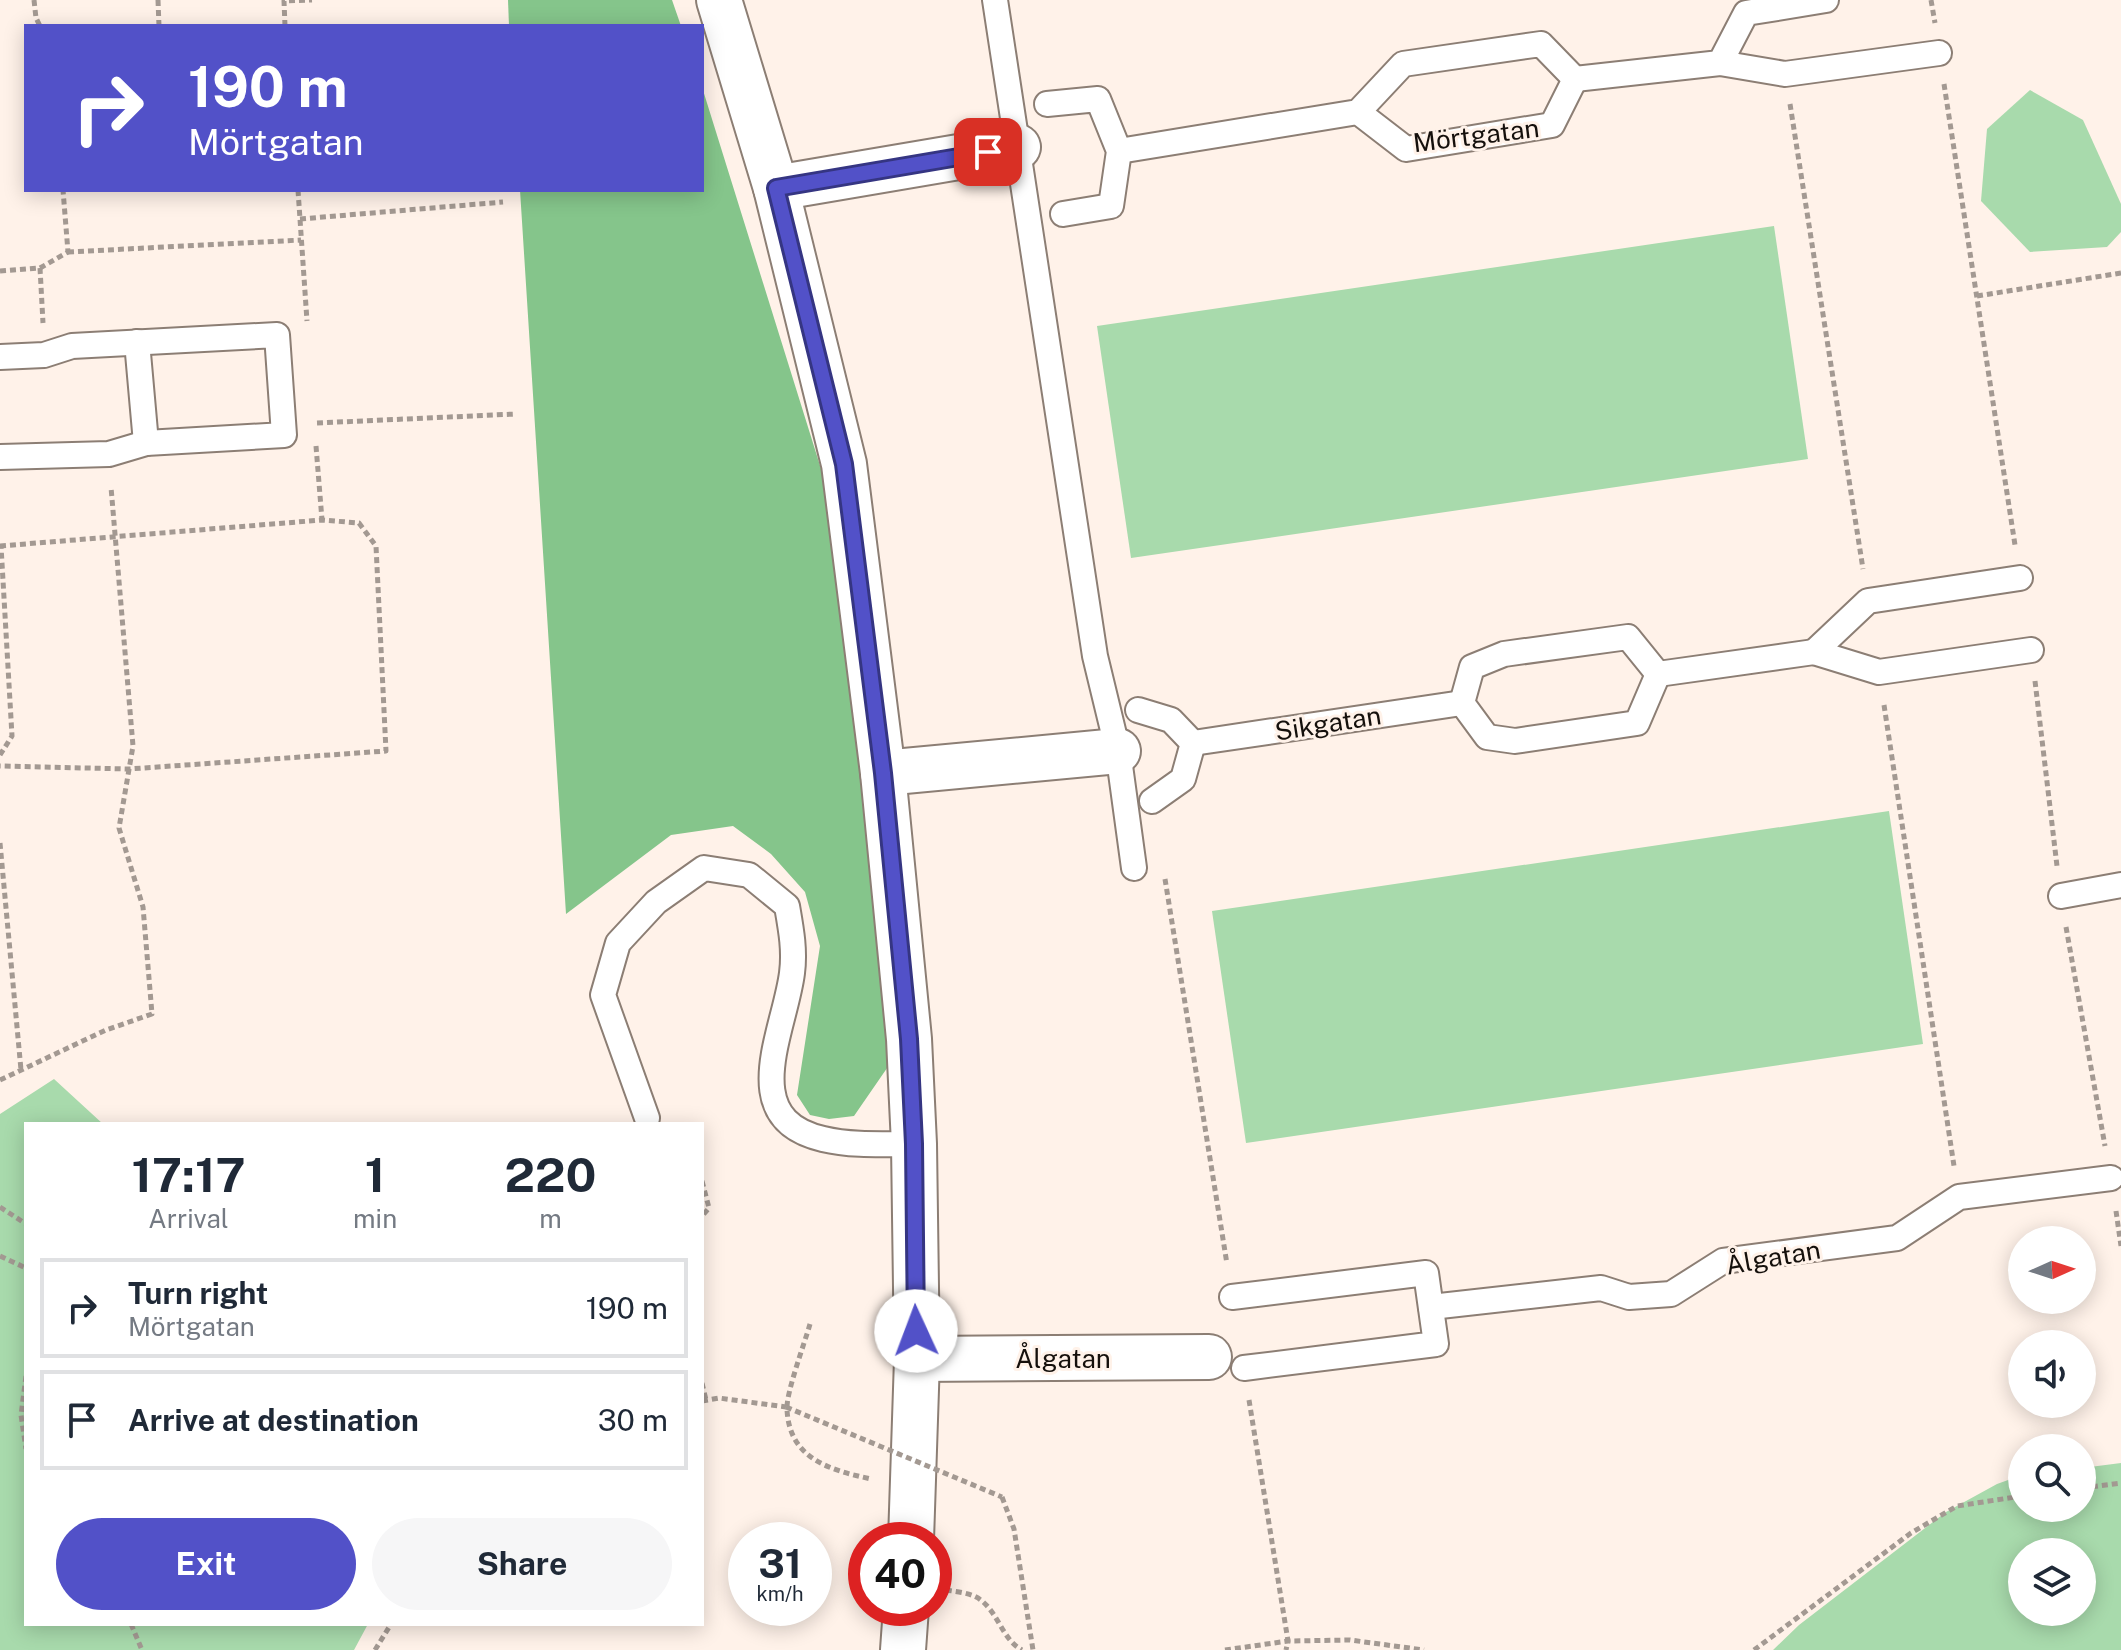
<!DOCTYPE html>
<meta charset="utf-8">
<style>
body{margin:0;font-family:"Public Sans",sans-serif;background:#f6f6f7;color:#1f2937;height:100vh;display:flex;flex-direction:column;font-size:30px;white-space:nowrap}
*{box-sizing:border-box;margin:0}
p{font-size:26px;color:#747a83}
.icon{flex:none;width:44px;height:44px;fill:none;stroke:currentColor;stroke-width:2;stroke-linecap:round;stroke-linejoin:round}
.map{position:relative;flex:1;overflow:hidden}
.sheet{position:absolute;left:24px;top:1122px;width:680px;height:504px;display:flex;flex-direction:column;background:#fff;border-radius:0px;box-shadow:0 4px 20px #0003}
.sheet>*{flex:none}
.top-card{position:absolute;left:24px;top:24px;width:680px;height:168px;border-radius:0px;box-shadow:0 4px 20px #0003;background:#5251c8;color:#fff;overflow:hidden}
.needle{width:52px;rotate:87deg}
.controls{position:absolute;left:2008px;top:1226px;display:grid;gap:16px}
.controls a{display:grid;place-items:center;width:88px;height:88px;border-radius:50%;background:#fff;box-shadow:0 4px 20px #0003;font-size:40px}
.speed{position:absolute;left:728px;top:1522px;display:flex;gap:16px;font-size:40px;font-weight:700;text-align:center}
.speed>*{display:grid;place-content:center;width:104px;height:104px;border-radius:50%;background:#fff;box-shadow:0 4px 20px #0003;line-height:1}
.speed small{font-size:20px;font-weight:400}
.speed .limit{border:12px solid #d22;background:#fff;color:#111}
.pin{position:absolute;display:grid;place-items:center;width:68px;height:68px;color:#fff;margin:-34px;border-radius:16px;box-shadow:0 4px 12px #0006}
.me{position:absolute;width:88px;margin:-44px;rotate:358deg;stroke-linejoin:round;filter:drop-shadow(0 0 6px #0008)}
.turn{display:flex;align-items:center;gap:28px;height:168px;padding:0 32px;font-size:36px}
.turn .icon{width:104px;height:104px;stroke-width:2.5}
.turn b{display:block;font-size:56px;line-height:68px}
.eta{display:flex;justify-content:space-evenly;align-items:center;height:136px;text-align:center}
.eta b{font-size:48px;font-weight:700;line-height:56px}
.action{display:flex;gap:16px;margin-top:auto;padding:16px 32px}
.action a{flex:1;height:92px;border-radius:48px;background:#5251c8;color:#fff;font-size:32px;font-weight:700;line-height:92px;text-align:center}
.action a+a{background:#f6f6f7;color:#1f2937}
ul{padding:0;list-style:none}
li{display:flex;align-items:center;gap:24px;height:100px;margin:0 16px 12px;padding:0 16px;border:4px solid #e0e1e3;border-radius:0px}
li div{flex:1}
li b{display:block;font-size:30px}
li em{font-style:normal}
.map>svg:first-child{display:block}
.green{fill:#a8daac;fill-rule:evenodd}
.forest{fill:#85c58b}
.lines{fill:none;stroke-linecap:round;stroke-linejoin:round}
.lane-casing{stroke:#8c7e74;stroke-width:28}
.street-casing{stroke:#8c7e74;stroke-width:48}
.secondary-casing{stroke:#8c7e74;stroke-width:48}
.path{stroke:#a39992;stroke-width:5;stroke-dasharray:6 4;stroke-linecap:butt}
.lane{stroke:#fff;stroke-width:24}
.street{stroke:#fff;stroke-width:44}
.secondary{stroke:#fff;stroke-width:44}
.path-bridge{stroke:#a39992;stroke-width:5;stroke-dasharray:6 4;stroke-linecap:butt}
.route-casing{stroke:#353582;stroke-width:20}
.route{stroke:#5251c8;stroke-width:14}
.labels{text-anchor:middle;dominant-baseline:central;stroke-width:6;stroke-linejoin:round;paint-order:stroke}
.street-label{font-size:26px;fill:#15100c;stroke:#fff2e9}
</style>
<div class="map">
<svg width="2121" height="1650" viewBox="0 0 2121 1650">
<rect width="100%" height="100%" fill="#fff2e9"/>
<g class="green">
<polygon points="2030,90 2083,120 2121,204 2121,232 2107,247 2030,252 1981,201 1987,129"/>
<polygon points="1774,226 1808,459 1131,558 1097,326"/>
<polygon points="1889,811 1923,1044 1246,1143 1212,911"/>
<polygon points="54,1079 103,1124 26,1124 26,1624 368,1624 354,1650 0,1650 0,1114"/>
<path d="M2121,1463V1650H1773L1799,1625L1946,1512L1997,1484L2022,1475V1508H2082V1468ZM2022,1552H2082V1612H2022Z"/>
</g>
<g class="forest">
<polygon points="508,0 672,0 681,26 509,26"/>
<polygon points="702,87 822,472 857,692 894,1058 854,1116 829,1119 810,1115 797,1095 820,946 805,892 771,854 733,826 671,835 566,914 520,190 702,190"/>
</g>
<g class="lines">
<g class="lane-casing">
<g id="lane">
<polyline points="995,0 1095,656 1118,751 1134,868"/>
<polyline points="1720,63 1785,74 1939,53"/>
<polyline points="1575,79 1720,63 1746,13 1826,0"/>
<polyline points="1047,104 1098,99 1119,151 1111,206 1063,214"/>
<polyline points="1119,151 1358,112 1403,64 1541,44 1575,79 1552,125 1406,149 1358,112"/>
<polyline points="137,342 146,443"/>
<polyline points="0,357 44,355 72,346 277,335 284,435 146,443 109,454 0,457"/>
<polyline points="2020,578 1868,601 1814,652 1879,672 2031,650"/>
<polygon points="1628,637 1658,674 1637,723 1515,741 1487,737 1462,703 1472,667 1504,654"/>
<polyline points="1658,674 1814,652"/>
<polyline points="1138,710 1171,720 1193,743 1183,779 1152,801"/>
<polyline points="1193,743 1462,703"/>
<polyline points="2061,896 2121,885"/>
<path d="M647,1118L603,995L618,943L656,902L704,868L749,875L787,906C791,929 795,950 792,973C785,1030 735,1119 823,1139C852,1146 884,1144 914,1144"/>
<polyline points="1232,1297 1426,1273 1436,1344 1244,1368"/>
<polyline points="1431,1307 1601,1288 1629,1297 1671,1294 1723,1261 1897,1238 1959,1197 2111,1178"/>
</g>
</g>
<g class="street-casing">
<g id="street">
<polyline points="776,188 1018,147"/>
<polyline points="883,773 1118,751"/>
<polyline points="917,1359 1209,1357"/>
</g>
</g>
<g class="secondary-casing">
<g id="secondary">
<polyline points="719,0 776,188 844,464 883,773 909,1039 914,1144 917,1359 911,1540"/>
<polyline points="903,1650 906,1608"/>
</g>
</g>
<g class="path">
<polyline points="34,0 36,18 40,26"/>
<polyline points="158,0 159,26"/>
<polyline points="1931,0 1935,23"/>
<polyline points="285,26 284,1 312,0"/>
<polyline points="1944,84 2015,545"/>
<polyline points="1790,104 1863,569"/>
<polyline points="298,190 307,321"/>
<polyline points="300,219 503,202"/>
<polyline points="68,252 301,240"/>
<polyline points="40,268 43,323"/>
<polyline points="0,271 40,268 68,252 63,190"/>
<polyline points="1977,296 2121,273"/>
<polyline points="317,423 516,414"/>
<polyline points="316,446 322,520"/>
<polyline points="0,546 322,520 359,523 376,546 386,751 129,769 0,766"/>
<polyline points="2035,681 2057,866"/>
<polyline points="1884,705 1954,1166"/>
<polyline points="0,755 12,736 1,546"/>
<polyline points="0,843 21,1070"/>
<polyline points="1165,879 1227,1264"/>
<polyline points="2066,927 2105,1146"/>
<polyline points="0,1080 106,1030 152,1014 143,907 119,828 133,746 111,487"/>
<polyline points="702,1181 709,1208 702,1216"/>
<polyline points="0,1207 26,1224"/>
<polyline points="2116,1211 2121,1246"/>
<polyline points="0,1256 26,1268"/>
<path d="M810,1324C805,1342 786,1393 787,1409C789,1459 830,1470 871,1479"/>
<polyline points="26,1376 21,1415 26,1449"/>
<polyline points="702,1383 706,1400"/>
<polyline points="1249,1400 1288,1641 1286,1650"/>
<polyline points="702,1401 719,1398 786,1407"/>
<polyline points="2082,1488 2121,1483"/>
<polyline points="1002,1497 1014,1529 1033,1650"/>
<path d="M946,1590C958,1592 973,1593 982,1601C999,1615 1003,1640 1022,1650"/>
<polyline points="131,1624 142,1650"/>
<polyline points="375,1650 391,1624"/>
<polyline points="1225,1650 1288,1641 1350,1640 1424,1650"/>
<polyline points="1754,1650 1911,1533 1957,1506 2022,1496"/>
</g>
<use href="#lane" class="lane"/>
<use href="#street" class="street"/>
<use href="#secondary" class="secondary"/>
<polyline class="path-bridge" points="786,1407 1002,1497"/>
</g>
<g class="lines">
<g class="route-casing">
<polyline id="route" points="916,1331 914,1144 909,1039 883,773 844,464 776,188 988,152"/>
</g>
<use href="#route" class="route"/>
</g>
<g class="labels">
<g class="street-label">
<text transform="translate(1476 135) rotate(-7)">Mörtgatan</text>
<text transform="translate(1328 723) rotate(-9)">Sikgatan</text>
<text transform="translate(1773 1257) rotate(-10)">Ålgatan</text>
<text x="1063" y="1358">Ålgatan</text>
</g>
</g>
</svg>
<div class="controls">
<a><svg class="needle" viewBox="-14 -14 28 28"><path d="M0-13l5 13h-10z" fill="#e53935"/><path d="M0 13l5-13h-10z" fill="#747a83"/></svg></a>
<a><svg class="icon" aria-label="sound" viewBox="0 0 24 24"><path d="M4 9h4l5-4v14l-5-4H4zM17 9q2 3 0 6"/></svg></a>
<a><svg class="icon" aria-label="search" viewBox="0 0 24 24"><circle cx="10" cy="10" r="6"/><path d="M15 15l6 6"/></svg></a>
<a><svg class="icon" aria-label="layers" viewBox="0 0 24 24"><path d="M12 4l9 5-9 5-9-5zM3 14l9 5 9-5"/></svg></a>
</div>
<div class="speed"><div>31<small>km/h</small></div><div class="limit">40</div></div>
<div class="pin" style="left:988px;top:152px;background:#d93025"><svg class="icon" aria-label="arrive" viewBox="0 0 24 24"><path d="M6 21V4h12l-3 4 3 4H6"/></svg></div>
<svg class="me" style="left:916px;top:1331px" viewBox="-20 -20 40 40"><circle r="19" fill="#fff"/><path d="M0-13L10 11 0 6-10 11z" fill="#5251c8"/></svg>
<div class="top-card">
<div class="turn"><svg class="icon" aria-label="right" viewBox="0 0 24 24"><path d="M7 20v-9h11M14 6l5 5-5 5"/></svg><div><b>190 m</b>Mörtgatan</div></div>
</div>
<section class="sheet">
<div class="eta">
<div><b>17:17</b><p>Arrival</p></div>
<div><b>1</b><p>min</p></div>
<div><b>220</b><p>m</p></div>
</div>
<ul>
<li><svg class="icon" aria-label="right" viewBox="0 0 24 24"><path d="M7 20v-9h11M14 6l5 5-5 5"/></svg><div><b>Turn right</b><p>Mörtgatan</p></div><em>190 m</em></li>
<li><svg class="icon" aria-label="arrive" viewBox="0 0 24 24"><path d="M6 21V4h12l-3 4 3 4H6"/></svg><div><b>Arrive at destination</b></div><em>30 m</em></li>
</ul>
<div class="action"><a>Exit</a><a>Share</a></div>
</section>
</div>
